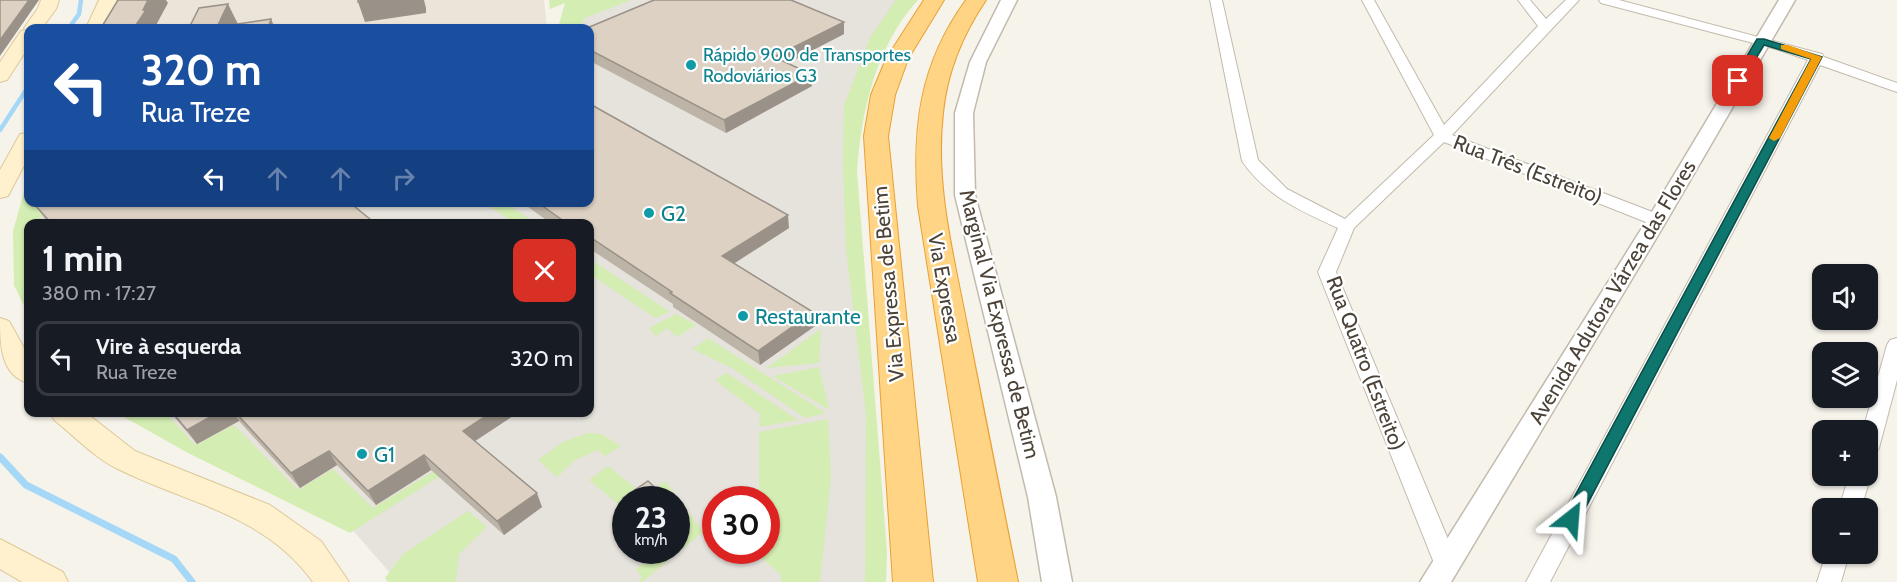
<!DOCTYPE html>
<html lang="pt">
<meta charset="utf-8">
<style>
body{margin:0;font-family:Cabin,sans-serif;background:#20242c;color:#f1f3f6;height:100vh;display:flex;flex-direction:column;font-size:22px;white-space:nowrap}
*{box-sizing:border-box;margin:0}
p{font-size:20px;color:#9ea1a6}
.icon{flex:none;width:33px;height:33px;fill:none;stroke:currentColor;stroke-width:2;stroke-linecap:round;stroke-linejoin:round}
.map{position:relative;flex:1;overflow:hidden}
.details{position:absolute;left:24px;top:219px;width:570px;height:198px;display:flex;flex-direction:column;background:#171b24;border-radius:12px;box-shadow:0 2px 4px #0004}
.details>*{flex:none}
.banner{position:absolute;left:24px;top:24px;width:570px;height:183px;border-radius:12px;box-shadow:0 2px 4px #0004;background:#1a4fa0;color:#fff;overflow:hidden}
.controls{position:absolute;left:1812px;top:264px;display:grid;gap:12px}
.controls a{display:grid;place-items:center;width:66px;height:66px;border-radius:12px;background:#171b24;box-shadow:0 2px 4px #0004;font-size:30px}
.speed{position:absolute;left:612px;top:486px;display:flex;gap:12px;font-size:30px;font-weight:700;text-align:center}
.speed>*{display:grid;place-content:center;width:78px;height:78px;border-radius:50%;background:#171b24;box-shadow:0 2px 4px #0004;line-height:1}
.speed small{font-size:15px;font-weight:400}
.speed .limit{border:9px solid #d22;background:#fff;color:#111}
.pin{position:absolute;display:grid;place-items:center;width:51px;height:51px;color:#fff;margin:-26px;border-radius:12px;box-shadow:0 3px 9px #0006}
.me{position:absolute;width:66px;margin:-33px;rotate:28deg;stroke-linejoin:round;filter:drop-shadow(0 0 4px #0008)}
.turn{display:flex;align-items:center;gap:21px;height:126px;padding:0 18px;font-size:27px}
.turn .icon{width:78px;height:78px;stroke-width:2.5}
.turn b{display:block;font-size:42px;line-height:51px}
.lanes{display:flex;align-items:center;height:57px;padding:0 18px;background:#0003;justify-content:center;gap:30px;direction:ltr}
.lanes .off{opacity:.35}
.round{display:grid;place-items:center;flex:none;width:63px;height:63px;border-radius:12px;background:#20242c}
.summary{display:flex;align-items:center;justify-content:space-between;height:102px;padding:0 18px}
h1{font-size:36px;font-weight:700;line-height:45px}
ul{padding:0;list-style:none}
li{display:flex;align-items:center;gap:18px;height:75px;margin:0 12px 9px;padding:0 6px;border:3px solid #363941;border-radius:12px}
li div{flex:1}
li b{display:block;font-size:22px}
li em{font-style:normal}
.map>svg:first-child{display:block}
.residential{fill:#ebe5d9}
.industrial{fill:#e6e2dc;fill-rule:evenodd}
.green{fill:#d4edb2}
.lines{fill:none;stroke-linecap:round;stroke-linejoin:round}
.stream-far1{stroke:#a5d7f6;stroke-width:4.5}
.stream{stroke:#a5d7f6;stroke-width:7}
.minor-casing{stroke:#c3baad;stroke-width:2}
.tertiary-casing{stroke:#c3baad;stroke-width:3}
.secondary-casing{stroke:#dcc89a;stroke-width:2}
.trunk-casing{stroke:#e9a033;stroke-width:2}
.minor{fill:#fff;fill-rule:evenodd}
.tertiary{fill:#fff;fill-rule:evenodd}
.secondary{fill:#fff1cd;fill-rule:evenodd}
.trunk{fill:#ffd585;fill-rule:evenodd}
.wall{fill:#bdb4a8}
.shaded-wall{fill:#9a9288}
.building{fill:#dcd1c3;stroke:#9a9288;stroke-width:1.5}
.route{fill:#0f766e;stroke:#0a4d48;stroke-width:1.5}
.slow{fill:#f59e0b}
.culture-dot{fill:#0f9aa8;stroke:#fff;stroke-width:2}
.labels{text-anchor:middle;dominant-baseline:central;stroke-width:4.5;stroke-linejoin:round;paint-order:stroke}
.far-culture-label{font-size:18px;fill:#0d838f;stroke:#fff;text-anchor:start}
.street-label{font-size:21px;fill:#4c4338;stroke:#fff}
.culture-label{font-size:21px;fill:#0d838f;stroke:#fff;text-anchor:start}
</style>
<div class="map">
<svg width="1897" height="582" viewBox="0 0 1897 582">
<rect width="100%" height="100%" fill="#f6f3eb"/>
<polygon class="residential" points="117,0 544,0 547,28 103,28"/>
<path class="industrial" d="M605,0H912L874,60L852,148L872,416L873,582H398L350,527L122,413L590,412V224H28V202H590V28H571ZM626,500H676V550H626ZM716,500H766V550H716Z"/>
<g class="green">
<polygon points="549,0 631,0 585,18 579,28 558,28 565,3 550,9"/>
<path d="M896,0H918C876,46 861,111 857,171L887,551L886,582H865L866,415L846,249L843,166L844,106L870,38Z"/>
<polygon points="28,178 28,202 76,203 40,217 45,223 28,224 28,314 14,285 13,231"/>
<polygon points="484,203 504,203 536,223 515,223"/>
<polygon points="590,259 670,312 655,318 590,274"/>
<polygon points="676,314 696,325 677,337 667,328 656,336 649,328"/>
<polygon points="821,329 819,363 767,368"/>
<polygon points="709,338 717,344 826,413 805,418 732,368 692,349"/>
<polygon points="819,367 829,410 773,376"/>
<polygon points="727,373 798,420 759,427 760,414 715,380"/>
<polygon points="117,413 166,413 195,445 234,425 298,490 333,469 373,508 434,471 440,476 350,533 188,453"/>
<polygon points="828,419 831,478 820,582 781,582 781,575 759,556 759,551 766,550 766,500 759,499 759,432"/>
<polygon points="588,433 601,434 621,446 605,456 598,450 575,460 557,477 538,460 563,442"/>
<polygon points="608,466 642,493 626,500 625,506 623,508 589,480"/>
<polygon points="665,481 703,532 642,582 638,582 642,578 636,569 656,556 655,551 676,550 677,526 681,523 677,517 676,500 664,499 655,488"/>
<polygon points="468,511 487,527 459,554 456,582 388,582 385,578 403,554"/>
</g>
<g class="lines">
<g class="stream-far1">
<polyline points="69,28 79,14 81,0"/>
<polyline points="0,130 28,87"/>
</g>
<polyline class="stream" points="0,457 26,485 174,559 192,582"/>
<g class="minor-casing">
<g id="minor">
<path d="M1210,0H1222L1258,160L1287,189L1345,219L1434,135L1362,0H1374L1444,125L1538,26L1518,0H1530L1546,19L1566,0H1579L1452,135L1663,216L1665,220L1663,224H1651L1444,142L1354,228L1336,272L1458,563L1454,570L1446,573L1438,570L1434,563L1318,272L1338,228C1301,211 1266,196 1242,161Z"/>
<polygon points="1599,0 1619,0 1822,54 1824,57 1897,83 1897,92 1820,65 1550,582 1526,582 1808,60 1776,49 1601,3"/>
<polygon points="1897,338 1897,380 1879,448 1875,454 1868,456 1868,430 1863,430 1887,345 1890,340"/>
<polygon points="1868,470 1871,476 1861,508 1839,508 1849,476 1868,476"/>
<polygon points="1826,554 1849,554 1841,582 1817,582"/>
</g>
</g>
<g class="tertiary-casing">
<g id="tertiary">
<polygon points="1001,0 1017,0 986,62 973,113 975,195 1056,497 1072,582 1042,582 1028,497 955,195 955,113 970,62"/>
<polygon points="1779,0 1795,0 1667,220 1451,582 1420,582 1647,220"/>
</g>
</g>
<g class="secondary-casing">
<g id="secondary">
<polygon points="41,0 59,0 56,9 42,28 28,28 28,48 7,80 0,82 0,62 21,31 25,30 24,28 38,8"/>
<polygon points="99,0 117,0 104,28 86,28"/>
<polygon points="28,133 28,158 8,196 0,198 0,170 20,134"/>
<path d="M0,318L9,321L28,355V383C0,375 0,343 0,318Z"/>
<path d="M50,412H85L135,451L270,505L321,541L349,582H313C263,513 187,504 116,468C95,458 72,434 54,420Z"/>
<polygon points="0,539 63,572 68,582 22,582 0,569"/>
</g>
</g>
<g class="trunk-casing">
<g id="trunk">
<polygon points="924,0 944,0 908,59 895,95 888,136 933,582 893,582 864,136 871,95 886,59"/>
<path d="M966,0H986C963,34 947,72 943,113C935,181 952,249 965,315C982,404 1000,493 1018,582H978L918,206C912,128 919,65 966,0Z"/>
</g>
</g>
<use href="#minor" class="minor"/>
<use href="#tertiary" class="tertiary"/>
<use href="#secondary" class="secondary"/>
<use href="#trunk" class="trunk"/>
</g>
<g class="wall">
<polygon points="844,22 844,34 788,63 811,74 812,86 726,133 590,61 590,28"/>
<polygon points="521,202 590,202 789,228 734,263 813,312 815,326 760,365 673,307 673,304 590,249 590,224 552,224"/>
<polygon points="34,204 376,224 49,224"/>
<polygon points="170,412 519,412 475,441 542,507 504,535 431,470 376,505 337,465 300,488 239,421 197,444"/>
</g>
<g class="shaded-wall">
<polygon points="29,0 39,0 0,56 0,40"/>
<polygon points="148,0 166,0 168,3 155,27 156,28 134,28"/>
<polygon points="373,0 424,0 426,8 426,13 365,22 358,2"/>
<polygon points="228,4 238,24 235,28 217,27"/>
<polygon points="271,19 275,28 268,28"/>
<polygon points="844,22 844,34 776,69 774,57"/>
<polygon points="811,74 812,86 726,133 724,120"/>
<polygon points="788,215 789,228 724,270 722,256"/>
<polygon points="813,312 815,326 760,365 758,351"/>
<polygon points="219,412 233,412 239,421 197,444 187,430"/>
<polygon points="492,412 519,412 469,445 463,431"/>
<polygon points="329,451 337,465 300,488 291,473"/>
<polygon points="424,455 431,470 376,505 368,491"/>
<polygon points="537,493 542,507 504,535 497,521"/>
</g>
<g class="building">
<polygon points="0,0 29,0 0,40"/>
<polygon points="118,0 148,0 143,10 146,10 134,28 101,28"/>
<polygon points="358,0 373,0 358,2"/>
<polygon points="654,0 791,0 844,22 774,57 811,74 724,120 590,50 590,28 587,28"/>
<polygon points="228,4 217,27 271,19 268,28 189,28 199,8"/>
<polygon points="590,104 788,215 722,256 813,312 758,351 670,293 672,292 590,237 590,224 568,224 537,202 590,202"/>
<polygon points="37,202 349,202 376,224 52,224 34,204"/>
<polygon points="172,412 219,412 187,430"/>
<polygon points="235,412 492,412 463,431 537,493 497,521 424,455 368,491 329,451 291,473"/>
<polygon points="648,481 668,500 626,500 623,498"/>
</g>
<polygon class="route" points="1757,39 1764,39 1822,57 1577,524 1571,526 1565,524 1563,519 1565,514 1811,59 1764,45 1741,83 1734,83 1732,81"/>
<polygon class="slow" points="1781,45 1788,45 1822,57 1780,138 1774,141 1769,138 1811,59 1781,49"/>
<g class="culture-dot">
<circle cx="691" cy="65" r="6"/>
<circle cx="649" cy="213" r="6"/>
<circle cx="743" cy="316" r="6"/>
<circle cx="362" cy="454" r="6"/>
</g>
<g class="labels">
<g class="far-culture-label">
<text x="703" y="55">Rápido 900 de Transportes<tspan x="703" dy="21">Rodoviários G3</tspan></text>
</g>
<g class="street-label">
<text transform="translate(1528 169) rotate(21)">Rua Três (Estreito)</text>
<text transform="translate(888 284) rotate(-95)">Via Expressa de Betim</text>
<text transform="translate(945 288) rotate(80)">Via Expressa</text>
<text transform="translate(1612 292) rotate(-59)">Avenida Adutora Várzea das Flores</text>
<text transform="translate(1000 324) rotate(76)">Marginal Via Expressa de Betim</text>
<text transform="translate(1366 363) rotate(69)">Rua Quatro (Estreito)</text>
</g>
<g class="culture-label">
<text x="661" y="213">G2</text>
<text x="755" y="316">Restaurante</text>
<text x="374" y="454">G1</text>
</g>
</g>
</svg>
<div class="controls">
<a><svg class="icon" aria-label="sound" viewBox="0 0 24 24"><path d="M4 9h4l5-4v14l-5-4H4zM17 9q2 3 0 6"/></svg></a>
<a><svg class="icon" aria-label="layers" viewBox="0 0 24 24"><path d="M12 4l9 5-9 5-9-5zM3 14l9 5 9-5"/></svg></a>
<a>+</a>
<a>−</a>
</div>
<div class="speed"><div>23<small>km/h</small></div><div class="limit">30</div></div>
<div class="pin" style="left:1738px;top:81px;background:#d93025"><svg class="icon" aria-label="arrive" viewBox="0 0 24 24"><path d="M6 21V4h12l-3 4 3 4H6"/></svg></div>
<svg class="me" style="left:1571px;top:519px" viewBox="-20 -20 40 40"><path d="M0-17L14 15 0 8-14 15z" fill="#0f766e" stroke="#fff" stroke-width="4"/></svg>
<div class="banner">
<div class="turn"><svg class="icon" aria-label="left" viewBox="0 0 24 24"><path d="M17 20v-9H6M10 6l-5 5 5 5"/></svg><div><b>320 m</b>Rua Treze</div></div>
<div class="lanes"><svg class="icon" aria-label="left" viewBox="0 0 24 24"><path d="M17 20v-9H6M10 6l-5 5 5 5"/></svg><svg class="icon off" aria-label="ahead" viewBox="0 0 24 24"><path d="M12 20V5M6 11l6-6 6 6"/></svg><svg class="icon off" aria-label="ahead" viewBox="0 0 24 24"><path d="M12 20V5M6 11l6-6 6 6"/></svg><svg class="icon off" aria-label="right" viewBox="0 0 24 24"><path d="M7 20v-9h11M14 6l5 5-5 5"/></svg></div>
</div>
<section class="details">
<div class="summary"><div><h1>1 min</h1><p>380 m · 17:27</p></div><a class="round" style="background:#d93025;color:#fff"><svg class="icon" aria-label="close" viewBox="0 0 24 24"><path d="M6 6l12 12M18 6L6 18"/></svg></a></div>
<ul>
<li><svg class="icon" aria-label="left" viewBox="0 0 24 24"><path d="M17 20v-9H6M10 6l-5 5 5 5"/></svg><div><b>Vire à esquerda</b><p>Rua Treze</p></div><em>320 m</em></li>
</ul>
</section>
</div>
